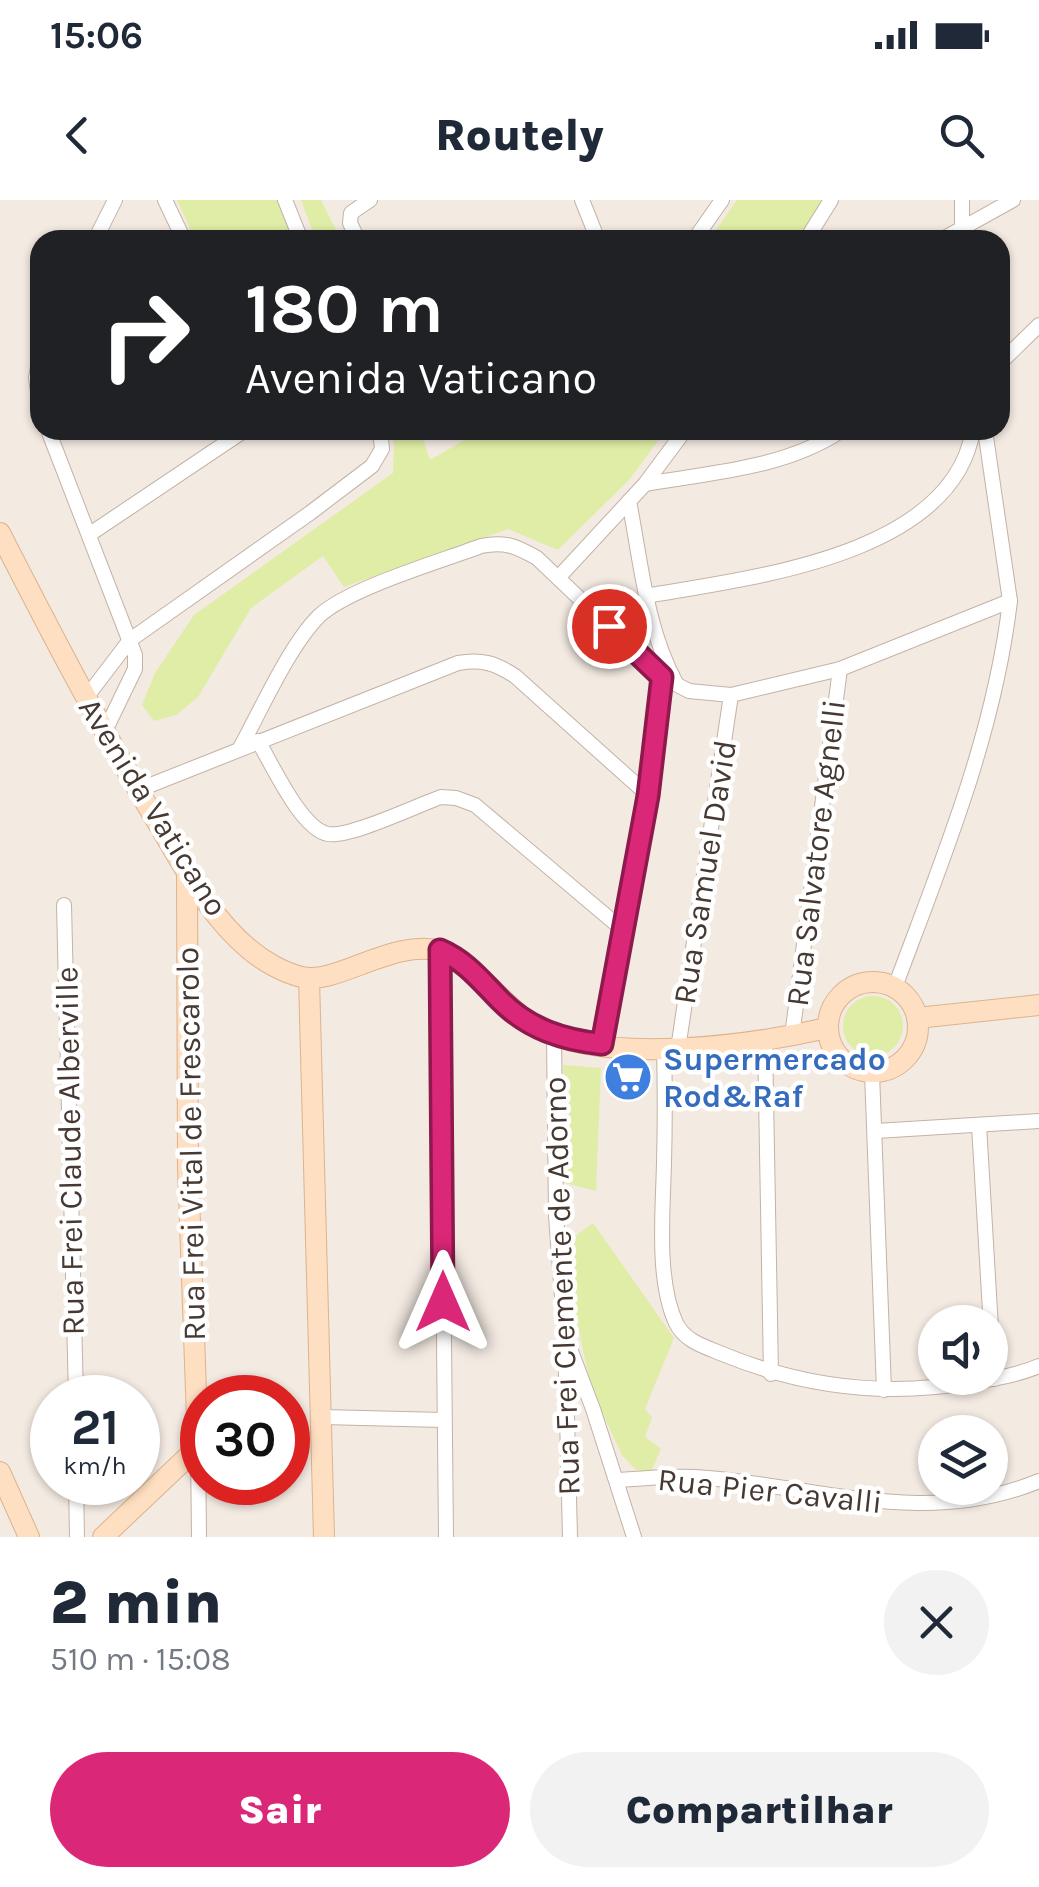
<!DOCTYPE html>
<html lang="pt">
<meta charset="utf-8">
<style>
body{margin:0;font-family:Karla,sans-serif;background:#f2f2f3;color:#1f2937;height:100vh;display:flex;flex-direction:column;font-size:38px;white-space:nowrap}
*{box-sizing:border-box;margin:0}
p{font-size:32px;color:#747a83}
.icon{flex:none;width:55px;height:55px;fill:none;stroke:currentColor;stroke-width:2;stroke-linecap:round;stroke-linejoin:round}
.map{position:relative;height:1337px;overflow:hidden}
.details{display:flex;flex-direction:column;background:#fff;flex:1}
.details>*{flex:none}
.top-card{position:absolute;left:30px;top:30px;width:980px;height:210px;border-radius:30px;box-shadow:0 2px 8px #0004;background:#202124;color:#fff;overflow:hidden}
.tools{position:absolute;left:918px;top:1105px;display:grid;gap:20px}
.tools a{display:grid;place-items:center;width:90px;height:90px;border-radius:50%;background:#fff;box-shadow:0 2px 8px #0004;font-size:50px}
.speed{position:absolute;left:30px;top:1175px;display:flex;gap:20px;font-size:50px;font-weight:700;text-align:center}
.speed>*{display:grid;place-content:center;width:130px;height:130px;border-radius:50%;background:#fff;box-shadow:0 2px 8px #0004;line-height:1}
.speed small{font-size:25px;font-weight:400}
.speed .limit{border:15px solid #d22;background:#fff;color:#111}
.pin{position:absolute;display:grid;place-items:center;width:85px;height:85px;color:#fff;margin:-42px;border:5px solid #fff;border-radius:50%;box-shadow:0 2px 10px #0007}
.me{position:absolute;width:110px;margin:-55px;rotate:0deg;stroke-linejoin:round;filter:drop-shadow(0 0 8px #0008)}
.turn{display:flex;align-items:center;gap:35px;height:210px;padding:0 50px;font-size:45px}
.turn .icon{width:130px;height:130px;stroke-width:2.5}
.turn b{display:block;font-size:70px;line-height:85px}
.round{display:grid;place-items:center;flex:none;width:105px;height:105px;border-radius:52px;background:#f2f2f3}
.summary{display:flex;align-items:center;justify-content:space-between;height:170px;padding:0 50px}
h1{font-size:60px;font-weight:800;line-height:75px}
.cta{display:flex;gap:20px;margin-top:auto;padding:20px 50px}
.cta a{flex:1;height:115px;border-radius:60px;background:#db2777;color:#fff;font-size:40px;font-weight:800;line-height:115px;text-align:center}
.cta a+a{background:#f2f2f3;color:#1f2937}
.status{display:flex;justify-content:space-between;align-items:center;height:70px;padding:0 50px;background:#fff;direction:ltr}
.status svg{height:28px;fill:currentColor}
header{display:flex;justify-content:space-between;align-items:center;height:130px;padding:0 50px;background:#fff;font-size:45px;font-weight:800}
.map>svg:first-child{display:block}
.green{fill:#e0eda6}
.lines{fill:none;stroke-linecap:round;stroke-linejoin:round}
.street-casing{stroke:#c3b2a7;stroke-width:16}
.secondary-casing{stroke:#dcb38e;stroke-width:22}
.street{stroke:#fff;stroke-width:14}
.secondary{stroke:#ffdfc1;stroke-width:20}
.route-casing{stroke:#8e194d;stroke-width:25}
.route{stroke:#db2777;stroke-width:18}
.labels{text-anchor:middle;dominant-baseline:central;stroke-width:9;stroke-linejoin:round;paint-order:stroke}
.street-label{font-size:32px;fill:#463932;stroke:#fff}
.shop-label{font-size:32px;font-weight:bold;fill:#366cbe;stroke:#fff;text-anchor:start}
</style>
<div class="status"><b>15:06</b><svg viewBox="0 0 49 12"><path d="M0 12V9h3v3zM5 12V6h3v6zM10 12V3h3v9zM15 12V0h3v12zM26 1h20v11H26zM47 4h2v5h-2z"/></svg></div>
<header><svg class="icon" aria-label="back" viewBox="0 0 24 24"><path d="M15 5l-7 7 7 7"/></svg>Routely<svg class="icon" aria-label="search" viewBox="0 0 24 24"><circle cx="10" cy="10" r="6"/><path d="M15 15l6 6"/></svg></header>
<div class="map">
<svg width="1039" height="1337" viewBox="0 0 1039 1337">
<rect width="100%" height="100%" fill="#f3eae2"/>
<g class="green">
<polygon points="177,0 282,0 297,40 195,40"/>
<polygon points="301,0 321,0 341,40 316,40"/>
<polygon points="737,0 829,0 801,40 709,40"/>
<polygon points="389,230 420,230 430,260 481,230 666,230 630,279 558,350 508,329 344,387 323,356 251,408 198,497 176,515 154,521 142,505 155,473 194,415 393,273 394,244"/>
<circle cx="873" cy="826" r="30"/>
<polygon points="563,865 601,868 596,991 565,983"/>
<polygon points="593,1023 674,1138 645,1209 652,1218 645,1237 661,1249 650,1274 635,1269 622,1255 591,1188 567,1074 569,1041"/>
</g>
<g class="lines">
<g class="street-casing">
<g id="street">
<polyline points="165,0 184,40"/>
<polyline points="285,0 301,40"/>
<polyline points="582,0 598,40"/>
<polyline points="962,0 962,34"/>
<polyline points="95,40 115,0"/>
<polyline points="358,40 350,23 351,13 370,0"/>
<polyline points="694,40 722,0"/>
<polyline points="806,40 831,0"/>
<polyline points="941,40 1013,0"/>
<polyline points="40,155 36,178 40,205"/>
<polyline points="1000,163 1039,125"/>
<polyline points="48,230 135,455 135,469 105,531"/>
<path d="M645,284C709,273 787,268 842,230"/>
<path d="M629,301C641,362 646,428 676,483"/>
<polyline points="90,334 245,230"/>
<polyline points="558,378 645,284 685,230"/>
<path d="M646,396C747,378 952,357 973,230"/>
<polyline points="85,499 130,440 310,313 372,266 382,249 380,230"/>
<path d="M258,541C272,564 301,629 328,634C349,638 418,605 441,597L456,598L475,605L623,730"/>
<path d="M240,548C261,510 289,446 319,416C349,388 439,362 481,346C504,341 516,346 537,358L662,477L689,491L731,495L840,469L1010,401"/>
<path d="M138,590L458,463C482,459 495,463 515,476L648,595"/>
<polyline points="64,705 76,1198"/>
<polyline points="440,750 446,1337"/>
<path d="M895,787C942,660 994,537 1010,401L985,230"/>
<polyline points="554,836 556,1016 565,1136 570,1337"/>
<polyline points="792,836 840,469"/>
<polyline points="765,840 771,1174"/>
<polyline points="602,844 648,595 662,477"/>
<path d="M664,848C665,887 665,925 664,963C663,1010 656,1080 676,1123C685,1142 706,1147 725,1155C806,1188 887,1197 972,1182C995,1179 1018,1175 1039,1166"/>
<polyline points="678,849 731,495"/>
<polyline points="872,873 884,1190"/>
<polyline points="979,925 994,1179"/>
<polyline points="876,931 1039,921"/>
<polyline points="569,1146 593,1209 634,1337"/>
<polyline points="322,1217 444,1220"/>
<polyline points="198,1247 199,1337"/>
<path d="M617,1280C647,1278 678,1275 708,1278C822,1288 928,1327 1039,1281"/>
<polyline points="76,1282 77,1337"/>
</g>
</g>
<g class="secondary-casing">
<g id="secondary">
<path d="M0,333C50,431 100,527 156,620C183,665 208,715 249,749C263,761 284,773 302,777C338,785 392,738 442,751C471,759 505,809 536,827C605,866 752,845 827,828"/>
<polyline points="309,779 324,1337"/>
<circle cx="873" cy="827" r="45"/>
<polyline points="917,818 1039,805"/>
<polyline points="0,1272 29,1337"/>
<polyline points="103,1337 198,1247 188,967 187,674"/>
</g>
</g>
<use href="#street" class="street"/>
<use href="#secondary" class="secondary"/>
</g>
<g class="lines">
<g class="route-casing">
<path id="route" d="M443,1102L440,750C466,761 482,782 501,801C529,829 563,840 602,844L648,596L662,477L609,426"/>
</g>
<use href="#route" class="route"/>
</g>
<defs>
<g id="supermarket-disc" transform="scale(2.5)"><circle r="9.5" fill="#3f7fe0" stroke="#fff"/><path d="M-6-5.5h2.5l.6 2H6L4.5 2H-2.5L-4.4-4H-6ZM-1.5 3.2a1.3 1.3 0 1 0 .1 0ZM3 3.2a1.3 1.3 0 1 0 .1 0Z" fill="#fff"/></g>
</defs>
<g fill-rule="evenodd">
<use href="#supermarket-disc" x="628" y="877"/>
</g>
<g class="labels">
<g class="street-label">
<text transform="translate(153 607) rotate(58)">Avenida Vaticano</text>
<text transform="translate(816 653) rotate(-83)">Rua Salvatore Agnelli</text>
<text transform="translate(705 672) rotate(-81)">Rua Samuel David</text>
<text transform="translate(191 944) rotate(-91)">Rua Frei Vital de Frescarolo</text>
<text transform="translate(70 951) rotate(-91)">Rua Frei Claude Alberville</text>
<text transform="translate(562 1086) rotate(-92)">Rua Frei Clemente de Adorno</text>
<text transform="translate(770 1291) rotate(6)">Rua Pier Cavalli</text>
</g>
<g class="shop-label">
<text x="663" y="859">Supermercado<tspan x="663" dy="37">Rod&amp;Raf</tspan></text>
</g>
</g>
</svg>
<div class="tools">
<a><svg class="icon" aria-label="sound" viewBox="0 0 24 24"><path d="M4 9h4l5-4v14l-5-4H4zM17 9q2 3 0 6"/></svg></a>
<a><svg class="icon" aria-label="layers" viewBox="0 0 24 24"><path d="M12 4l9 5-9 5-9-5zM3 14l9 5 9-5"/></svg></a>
</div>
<div class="speed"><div>21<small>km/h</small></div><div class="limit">30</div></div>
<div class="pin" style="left:609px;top:426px;background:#d93025"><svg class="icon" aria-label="arrive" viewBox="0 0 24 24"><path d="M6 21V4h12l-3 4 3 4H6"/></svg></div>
<svg class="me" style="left:443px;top:1102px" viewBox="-20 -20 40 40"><path d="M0-17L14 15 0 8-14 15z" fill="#db2777" stroke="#fff" stroke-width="4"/></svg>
<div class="top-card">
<div class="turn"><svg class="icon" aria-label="right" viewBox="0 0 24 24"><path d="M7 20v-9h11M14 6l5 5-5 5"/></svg><div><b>180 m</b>Avenida Vaticano</div></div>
</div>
</div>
<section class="details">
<div class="summary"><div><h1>2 min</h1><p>510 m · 15:08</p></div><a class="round"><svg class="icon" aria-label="close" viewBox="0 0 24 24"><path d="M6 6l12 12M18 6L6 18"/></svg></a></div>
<div class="cta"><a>Sair</a><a>Compartilhar</a></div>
</section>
